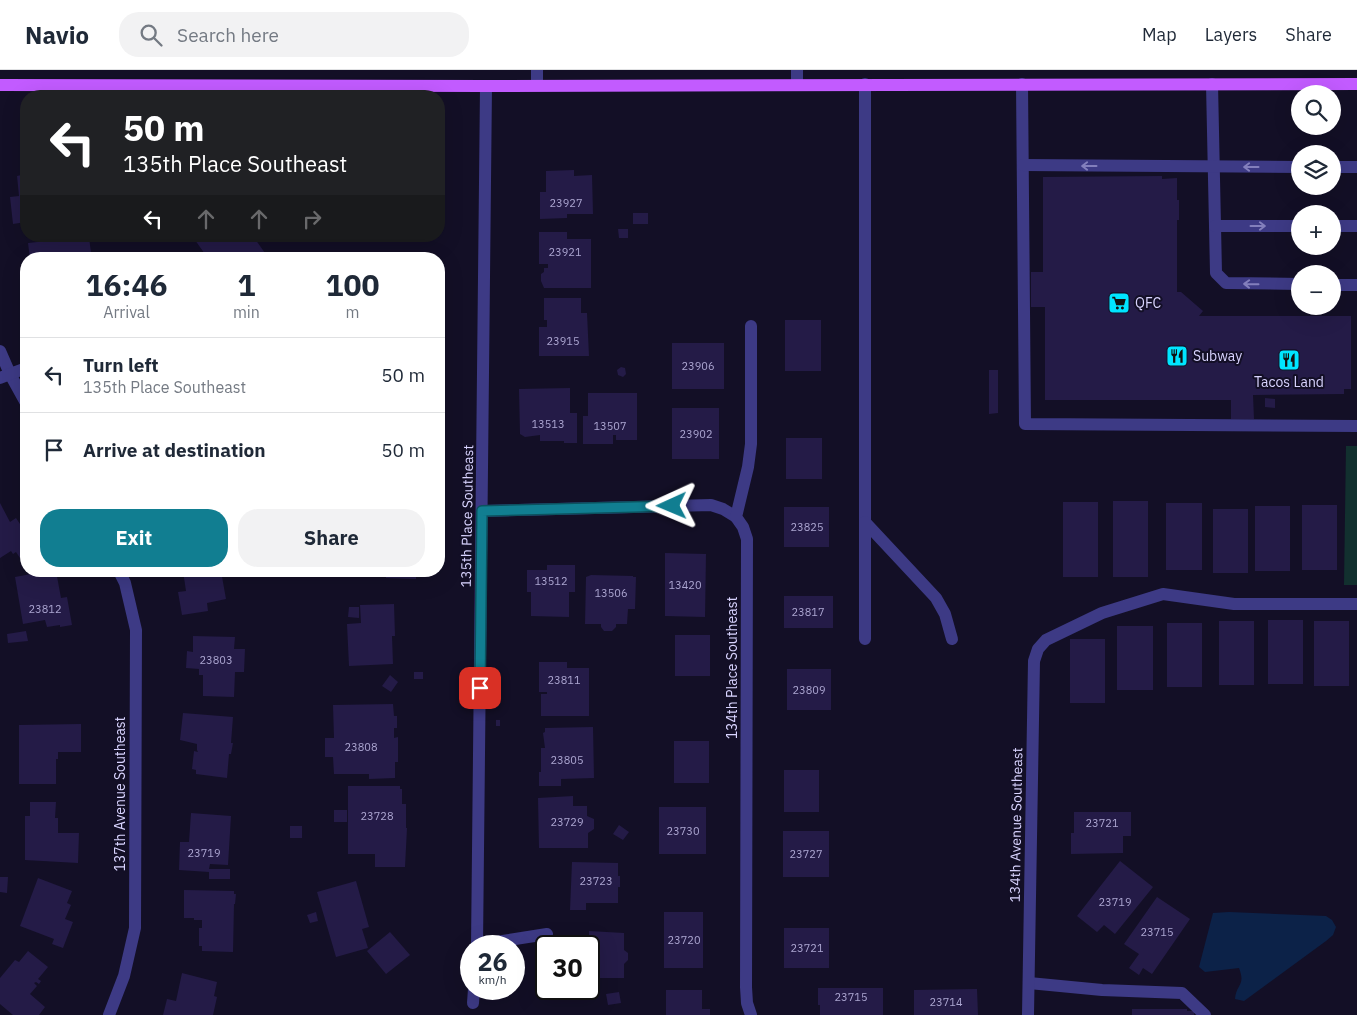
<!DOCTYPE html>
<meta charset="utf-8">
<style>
body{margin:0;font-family:"IBM Plex Sans",sans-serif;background:#f2f2f3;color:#1f2937;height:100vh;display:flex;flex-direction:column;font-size:19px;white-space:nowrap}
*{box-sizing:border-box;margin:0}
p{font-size:16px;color:#747a83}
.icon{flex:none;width:28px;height:28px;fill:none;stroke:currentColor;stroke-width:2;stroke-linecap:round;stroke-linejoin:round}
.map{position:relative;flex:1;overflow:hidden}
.drawer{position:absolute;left:20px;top:182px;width:425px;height:325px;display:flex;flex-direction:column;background:#fff;border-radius:20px;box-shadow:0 5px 20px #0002}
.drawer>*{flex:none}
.top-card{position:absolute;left:20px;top:20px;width:425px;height:152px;border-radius:20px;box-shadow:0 5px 20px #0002;background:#202124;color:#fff;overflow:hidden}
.controls{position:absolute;left:1291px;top:15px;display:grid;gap:10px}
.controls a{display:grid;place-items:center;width:50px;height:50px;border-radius:50%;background:#fff;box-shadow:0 5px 20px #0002;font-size:25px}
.speed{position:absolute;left:460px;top:865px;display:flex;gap:10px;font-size:25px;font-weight:700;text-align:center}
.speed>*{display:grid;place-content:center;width:65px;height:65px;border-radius:50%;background:#fff;box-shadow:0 5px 20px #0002;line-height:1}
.speed small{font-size:12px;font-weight:400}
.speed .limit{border:2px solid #111;border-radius:8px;background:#fff;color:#111}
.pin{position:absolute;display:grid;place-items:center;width:42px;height:42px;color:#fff;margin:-21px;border-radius:10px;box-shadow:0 2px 8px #0006}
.me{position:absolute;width:55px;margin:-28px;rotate:269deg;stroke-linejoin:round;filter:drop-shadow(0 0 4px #0008)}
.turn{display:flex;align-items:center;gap:18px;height:105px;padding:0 20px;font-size:22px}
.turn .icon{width:65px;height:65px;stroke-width:2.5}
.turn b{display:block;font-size:35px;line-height:42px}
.lanes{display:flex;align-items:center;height:48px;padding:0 20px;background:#0003;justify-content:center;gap:25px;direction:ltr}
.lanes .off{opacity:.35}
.eta{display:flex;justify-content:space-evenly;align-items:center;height:85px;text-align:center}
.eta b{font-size:30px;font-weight:800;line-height:35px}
.button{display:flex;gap:10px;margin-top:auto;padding:10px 20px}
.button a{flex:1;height:58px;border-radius:20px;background:#117e91;color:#fff;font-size:20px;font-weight:800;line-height:58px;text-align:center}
.button a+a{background:#f2f2f3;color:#1f2937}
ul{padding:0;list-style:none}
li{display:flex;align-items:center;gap:15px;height:75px;padding:0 20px;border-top:1px solid #e0e1e3}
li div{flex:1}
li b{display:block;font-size:19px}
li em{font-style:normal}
header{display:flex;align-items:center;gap:30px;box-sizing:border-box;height:70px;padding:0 25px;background:#fff;border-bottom:1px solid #e0e1e3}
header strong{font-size:24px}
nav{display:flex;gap:28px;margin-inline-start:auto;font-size:18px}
.search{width:350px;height:45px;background:#f2f2f3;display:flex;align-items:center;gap:12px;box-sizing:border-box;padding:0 18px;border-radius:20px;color:#747a83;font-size:19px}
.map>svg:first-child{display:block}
.green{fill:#12302f}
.water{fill:#0c2248}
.building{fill:#241b47}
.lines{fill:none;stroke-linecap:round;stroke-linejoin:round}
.minor{stroke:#3d3a85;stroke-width:12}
.major{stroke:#c25bff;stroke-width:12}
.oneway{stroke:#837fbc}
.route-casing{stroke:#0b525e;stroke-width:12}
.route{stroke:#117e91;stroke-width:9}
.labels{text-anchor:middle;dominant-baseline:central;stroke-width:4;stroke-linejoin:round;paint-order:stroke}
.number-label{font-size:11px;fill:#aca6d1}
.poi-label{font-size:14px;fill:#d9d4ff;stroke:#130f26;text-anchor:start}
.street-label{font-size:14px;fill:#d9d4ff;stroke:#130f26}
</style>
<header>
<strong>Navio</strong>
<div class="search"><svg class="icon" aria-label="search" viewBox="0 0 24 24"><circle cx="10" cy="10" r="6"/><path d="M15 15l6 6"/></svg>Search here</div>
<nav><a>Map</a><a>Layers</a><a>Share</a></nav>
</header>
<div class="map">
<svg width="1357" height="945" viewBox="0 0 1357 945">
<rect width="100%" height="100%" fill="#130f26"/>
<polygon class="green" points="1346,376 1357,376 1357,515 1344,515"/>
<path class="water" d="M1229,842L1326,846L1332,850L1336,857L1333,865L1326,871L1244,931L1235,929C1236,914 1246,916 1239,898L1205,902L1199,897L1213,843Z"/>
<g class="building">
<polygon points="574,100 574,106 592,105 593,144 567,144 567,148 540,149 540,122 546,122 546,101"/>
<polygon points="26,104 26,152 13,154 10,127 19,126 17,106"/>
<polygon points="1162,106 1162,109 1177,108 1177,130 1179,130 1179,150 1177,150 1177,222 1181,222 1203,241 1199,246 1351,246 1351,319 1344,319 1344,324 1253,325 1254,349 1231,349 1231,330 1045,330 1045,237 1031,237 1031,202 1043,202 1043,107"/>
<rect x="633" y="143" width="15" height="11"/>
<polygon points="618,159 628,159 628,168 619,168"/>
<polygon points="539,162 567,162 567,169 591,169 591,218 544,218 541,211 541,204 544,202 544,198 548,198 548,194 539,194"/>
<polygon points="201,166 253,166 265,183 257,189 217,189 213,183 207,187 195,170"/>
<polygon points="308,166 319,166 315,171 310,170"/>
<polygon points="78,167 78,169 89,168 92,189 30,189 28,173 56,170 56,172 63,171 63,169"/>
<polygon points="544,228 581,228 581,243 587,243 589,286 539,286 539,257 547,257 547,250 544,250"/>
<rect x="785" y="250" width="36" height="51"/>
<rect x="672" y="273" width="52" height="46"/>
<polygon points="621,297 625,298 626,304 623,307 618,305 617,300"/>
<polygon points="989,300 998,300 998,343 989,344"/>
<polygon points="570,318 570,343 577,343 577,373 564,373 564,371 540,371 540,365 525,367 520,364 519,319"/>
<polygon points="588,323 637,323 637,370 616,370 616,365 613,365 613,374 583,374 583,346 588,346"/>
<polygon points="1265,328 1275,329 1275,338 1265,337"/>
<rect x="672" y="338" width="47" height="51"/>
<rect x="786" y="368" width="36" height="41"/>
<rect x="1113" y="431" width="35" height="76"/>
<rect x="1063" y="432" width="35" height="75"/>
<polygon points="0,433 10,452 16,448 22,457 26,454 26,484 20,488 16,482 13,484 11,481 0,488"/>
<rect x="1166" y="433" width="36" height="67"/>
<rect x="1302" y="435" width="35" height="65"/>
<rect x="1255" y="436" width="35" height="65"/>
<rect x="784" y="437" width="45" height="40"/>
<rect x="1213" y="439" width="35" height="64"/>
<polygon points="665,483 706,484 705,547 665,546"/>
<polygon points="547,495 575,495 575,522 569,522 569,547 531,546 531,522 527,522 527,500 547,500"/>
<polygon points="47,501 56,501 61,528 67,527 72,555 60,557 60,555 47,557 45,550 23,554 15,507"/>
<polygon points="183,501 221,501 226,529 207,533 208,541 182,545 178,522 186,521"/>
<polygon points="386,501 416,501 416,509 386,508"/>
<polygon points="591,505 633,506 633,507 636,507 635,539 628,539 627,554 616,554 616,557 612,561 604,561 601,557 601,554 585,554 586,507"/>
<rect x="784" y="526" width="49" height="32"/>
<polygon points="394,534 395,566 392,566 393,594 349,596 347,554 361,553 360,535"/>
<polygon points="349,537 359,537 359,548 348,547"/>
<rect x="1268" y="550" width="35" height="64"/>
<rect x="1219" y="551" width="35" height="64"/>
<rect x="1314" y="551" width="35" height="65"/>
<rect x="1167" y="553" width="35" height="64"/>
<rect x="1117" y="556" width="36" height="64"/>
<polygon points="26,561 28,571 8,573 7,564"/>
<rect x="675" y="565" width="35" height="41"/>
<polygon points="193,566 235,567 234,579 245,579 244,602 235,602 234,627 203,626 203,605 199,605 199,599 186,598 187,581 193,582"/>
<rect x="1070" y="569" width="35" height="64"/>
<polygon points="539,592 567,592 567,598 589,598 589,646 541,646 541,624 547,624 547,622 539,622"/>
<rect x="787" y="599" width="44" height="41"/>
<rect x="414" y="602" width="9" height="7"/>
<polygon points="390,605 398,612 391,622 382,616"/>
<polygon points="393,634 394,646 397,646 397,658 394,658 394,668 398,667 398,692 395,692 395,708 369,709 369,704 334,704 333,687 325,687 325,668 334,668 333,635"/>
<polygon points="183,643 233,647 231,673 233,673 231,684 229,684 227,708 196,704 196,700 192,699 194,681 198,682 197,680 197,674 180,670"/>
<rect x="496" y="650" width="4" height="6"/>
<polygon points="81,654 81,682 58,682 58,689 56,689 56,714 19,714 19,655"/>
<polygon points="593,657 594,708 561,709 561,716 539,716 539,702 541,702 541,678 545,678 543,663 545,662 545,658"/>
<rect x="674" y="671" width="35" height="42"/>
<rect x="784" y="700" width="35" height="42"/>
<polygon points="348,716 400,716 400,719 402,719 402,734 406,734 406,758 407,758 405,797 375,797 375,784 348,784"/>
<polygon points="573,726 573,736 587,736 587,746 594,749 594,759 588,763 588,778 539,778 538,728"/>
<polygon points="30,732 56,732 55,748 58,748 58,763 79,763 78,793 25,790 25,746 30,746"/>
<rect x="659" y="737" width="47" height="47"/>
<rect x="334" y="740" width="13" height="12"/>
<polygon points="1074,742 1131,742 1131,766 1123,766 1123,783 1071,784 1071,763 1074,763"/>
<polygon points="191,743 231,746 228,795 210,794 209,799 230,799 230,809 209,809 209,802 179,800 180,772 189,772"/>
<polygon points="619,755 629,762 623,770 613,764"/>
<rect x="290" y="756" width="12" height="12"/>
<rect x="783" y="761" width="46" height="46"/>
<polygon points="1120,791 1153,817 1115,864 1104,855 1097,862 1077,846"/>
<polygon points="572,792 618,793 618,806 620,806 620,817 618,817 618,833 586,833 586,840 570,840"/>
<polygon points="0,807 8,807 7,823 0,822"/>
<polygon points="38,808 72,821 67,833 71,835 65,849 73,852 63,878 52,874 54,869 20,856"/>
<polygon points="356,811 369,857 362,859 368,878 336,887 317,822"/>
<polygon points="184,820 234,821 234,824 236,824 235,834 234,834 233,882 202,881 202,876 199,876 199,858 202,858 202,850 194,850 194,848 184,848"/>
<polygon points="1157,827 1190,849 1152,904 1143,898 1139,905 1129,898 1139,884 1124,874"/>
<polygon points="316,842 318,851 310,853 307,845"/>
<rect x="664" y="842" width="39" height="56"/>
<rect x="784" y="858" width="45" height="40"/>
<polygon points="589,861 624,863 624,880 628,883 628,890 624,894 624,908 589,908 589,876 580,876 580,871 589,871"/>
<polygon points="390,862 410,885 386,904 367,881"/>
<polygon points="28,881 48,897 38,909 41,911 39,914 36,912 34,913 37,916 30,924 45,937 39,945 13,945 0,934 0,908 15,890 19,892"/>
<polygon points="182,903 217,912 214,926 217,927 213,945 163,945 167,929 176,931"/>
<polygon points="818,918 883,918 883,945 820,945 820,935 818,935"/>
<polygon points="977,919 978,945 914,945 914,920"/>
<polygon points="666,920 702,920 702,939 710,939 710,945 666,945"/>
<polygon points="619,922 621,933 608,935 606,924"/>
<polygon points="1132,939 1187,939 1187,941 1194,941 1194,945 1132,945"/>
</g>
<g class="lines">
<g class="minor">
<polyline points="537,0 537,15"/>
<polyline points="1022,14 1025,354 1357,356"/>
<polyline points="1212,14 1216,203 1226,213 1300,214"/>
<polyline points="797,15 797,0"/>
<polyline points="1023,95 1300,97"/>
<polyline points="1332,97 1357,97"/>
<polyline points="1215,156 1300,156"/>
<polyline points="1332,156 1357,156"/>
<polyline points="1332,215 1357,215"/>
<polyline points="0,281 10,304 26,333"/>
<polyline points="0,308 26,298"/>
<polyline points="482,441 711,435 723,439 736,447"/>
<polyline points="865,452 865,14"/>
<polyline points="865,569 865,452 936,528 945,544 952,569"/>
<polyline points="477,875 547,864"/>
<polyline points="477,876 486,16"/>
<polyline points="1029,913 1102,920 1182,923 1205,945"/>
<polyline points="473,933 474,919"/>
<polyline points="109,945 124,906 135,858 136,560 125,513 119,501"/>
<polyline points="751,945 747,933 746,917 747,469 743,457 736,447 748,397 751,374 751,256"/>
<polyline points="1028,945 1034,591 1038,579 1046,570 1102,543 1163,524 1234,534 1357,534"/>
</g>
<polyline class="major" points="0,15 486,16 1357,14"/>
</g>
<defs><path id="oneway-shaft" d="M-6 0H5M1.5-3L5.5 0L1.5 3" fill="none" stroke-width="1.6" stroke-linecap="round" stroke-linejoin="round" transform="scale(1.25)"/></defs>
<g class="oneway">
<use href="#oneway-shaft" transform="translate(1089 96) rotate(-180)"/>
<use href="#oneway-shaft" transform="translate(1251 97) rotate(-180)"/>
<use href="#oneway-shaft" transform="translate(1258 156)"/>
<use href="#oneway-shaft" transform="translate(1251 214) rotate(-179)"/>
</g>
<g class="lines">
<g class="route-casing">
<polyline id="route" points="480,618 482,441 672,436"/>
</g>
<use href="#route" class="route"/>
</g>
<defs>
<g id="supermarket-square" transform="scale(1.125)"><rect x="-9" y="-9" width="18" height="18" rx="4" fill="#00e5ff" stroke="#130f26"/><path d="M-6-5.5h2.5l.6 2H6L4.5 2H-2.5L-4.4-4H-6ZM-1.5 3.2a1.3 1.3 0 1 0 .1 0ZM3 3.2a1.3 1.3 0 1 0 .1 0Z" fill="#111"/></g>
<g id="restaurant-square" transform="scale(1.125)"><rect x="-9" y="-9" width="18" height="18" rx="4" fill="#00e5ff" stroke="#130f26"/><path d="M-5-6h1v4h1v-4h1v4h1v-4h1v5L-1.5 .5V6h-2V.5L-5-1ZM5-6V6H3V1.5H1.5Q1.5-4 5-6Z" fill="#111"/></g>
</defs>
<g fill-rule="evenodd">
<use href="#supermarket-square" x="1119" y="233"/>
<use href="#restaurant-square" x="1177" y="286"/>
<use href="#restaurant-square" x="1289" y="290"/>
</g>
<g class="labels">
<g class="number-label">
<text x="566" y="133">23927</text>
<text x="565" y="182">23921</text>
<text x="563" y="271">23915</text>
<text x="698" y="296">23906</text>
<text x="548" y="354">13513</text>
<text x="610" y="356">13507</text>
<text x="696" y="364">23902</text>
<text x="807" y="457">23825</text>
<text x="551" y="511">13512</text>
<text x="685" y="515">13420</text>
<text x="611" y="523">13506</text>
<text x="45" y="539">23812</text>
<text x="808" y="542">23817</text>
<text x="216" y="590">23803</text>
<text x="564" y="610">23811</text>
<text x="809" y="620">23809</text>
<text x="361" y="677">23808</text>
<text x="567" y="690">23805</text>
<text x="377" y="746">23728</text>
<text x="567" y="752">23729</text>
<text x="1102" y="753">23721</text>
<text x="683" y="761">23730</text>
<text x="204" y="783">23719</text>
<text x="806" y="784">23727</text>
<text x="596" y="811">23723</text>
<text x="1115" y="832">23719</text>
<text x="1157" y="862">23715</text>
<text x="684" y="870">23720</text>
<text x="807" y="878">23721</text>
<text x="851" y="927">23715</text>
<text x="946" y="932">23714</text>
</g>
<g class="poi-label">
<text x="1135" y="233">QFC</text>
<text x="1193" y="286">Subway</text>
<text x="1289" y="312" text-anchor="middle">Tacos Land</text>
</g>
<g class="street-label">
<text transform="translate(467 446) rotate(-89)">135th Place Southeast</text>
<text transform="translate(732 598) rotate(-90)">134th Place Southeast</text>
<text transform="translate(120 724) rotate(-90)">137th Avenue Southeast</text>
<text transform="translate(1016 755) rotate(-89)">134th Avenue Southeast</text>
</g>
</g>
</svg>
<div class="controls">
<a><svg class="icon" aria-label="search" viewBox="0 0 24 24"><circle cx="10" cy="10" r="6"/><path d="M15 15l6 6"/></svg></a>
<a><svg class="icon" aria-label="layers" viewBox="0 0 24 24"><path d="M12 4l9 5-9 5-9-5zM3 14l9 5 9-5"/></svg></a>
<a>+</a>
<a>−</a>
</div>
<div class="speed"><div>26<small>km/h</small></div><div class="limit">30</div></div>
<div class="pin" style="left:480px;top:618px;background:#d93025"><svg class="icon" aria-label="arrive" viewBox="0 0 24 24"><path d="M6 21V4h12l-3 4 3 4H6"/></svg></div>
<svg class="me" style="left:672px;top:436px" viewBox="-20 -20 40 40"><path d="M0-17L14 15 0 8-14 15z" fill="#117e91" stroke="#fff" stroke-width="4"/></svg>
<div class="top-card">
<div class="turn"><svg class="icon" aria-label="left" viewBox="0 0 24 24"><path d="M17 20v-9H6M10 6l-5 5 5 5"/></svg><div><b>50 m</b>135th Place Southeast</div></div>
<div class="lanes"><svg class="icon" aria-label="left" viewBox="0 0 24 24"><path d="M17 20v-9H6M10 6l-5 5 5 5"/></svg><svg class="icon off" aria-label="ahead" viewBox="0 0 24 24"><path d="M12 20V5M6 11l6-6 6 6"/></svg><svg class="icon off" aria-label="ahead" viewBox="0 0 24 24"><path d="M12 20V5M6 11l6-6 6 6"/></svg><svg class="icon off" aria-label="right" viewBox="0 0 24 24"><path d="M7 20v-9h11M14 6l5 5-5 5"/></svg></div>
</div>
<section class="drawer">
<div class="eta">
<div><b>16:46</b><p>Arrival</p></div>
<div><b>1</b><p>min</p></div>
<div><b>100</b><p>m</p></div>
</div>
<ul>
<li><svg class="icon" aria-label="left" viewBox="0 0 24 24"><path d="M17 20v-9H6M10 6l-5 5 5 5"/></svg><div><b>Turn left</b><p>135th Place Southeast</p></div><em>50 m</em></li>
<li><svg class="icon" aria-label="arrive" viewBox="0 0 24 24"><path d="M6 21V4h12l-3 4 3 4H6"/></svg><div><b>Arrive at destination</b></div><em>50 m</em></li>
</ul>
<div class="button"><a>Exit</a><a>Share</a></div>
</section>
</div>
